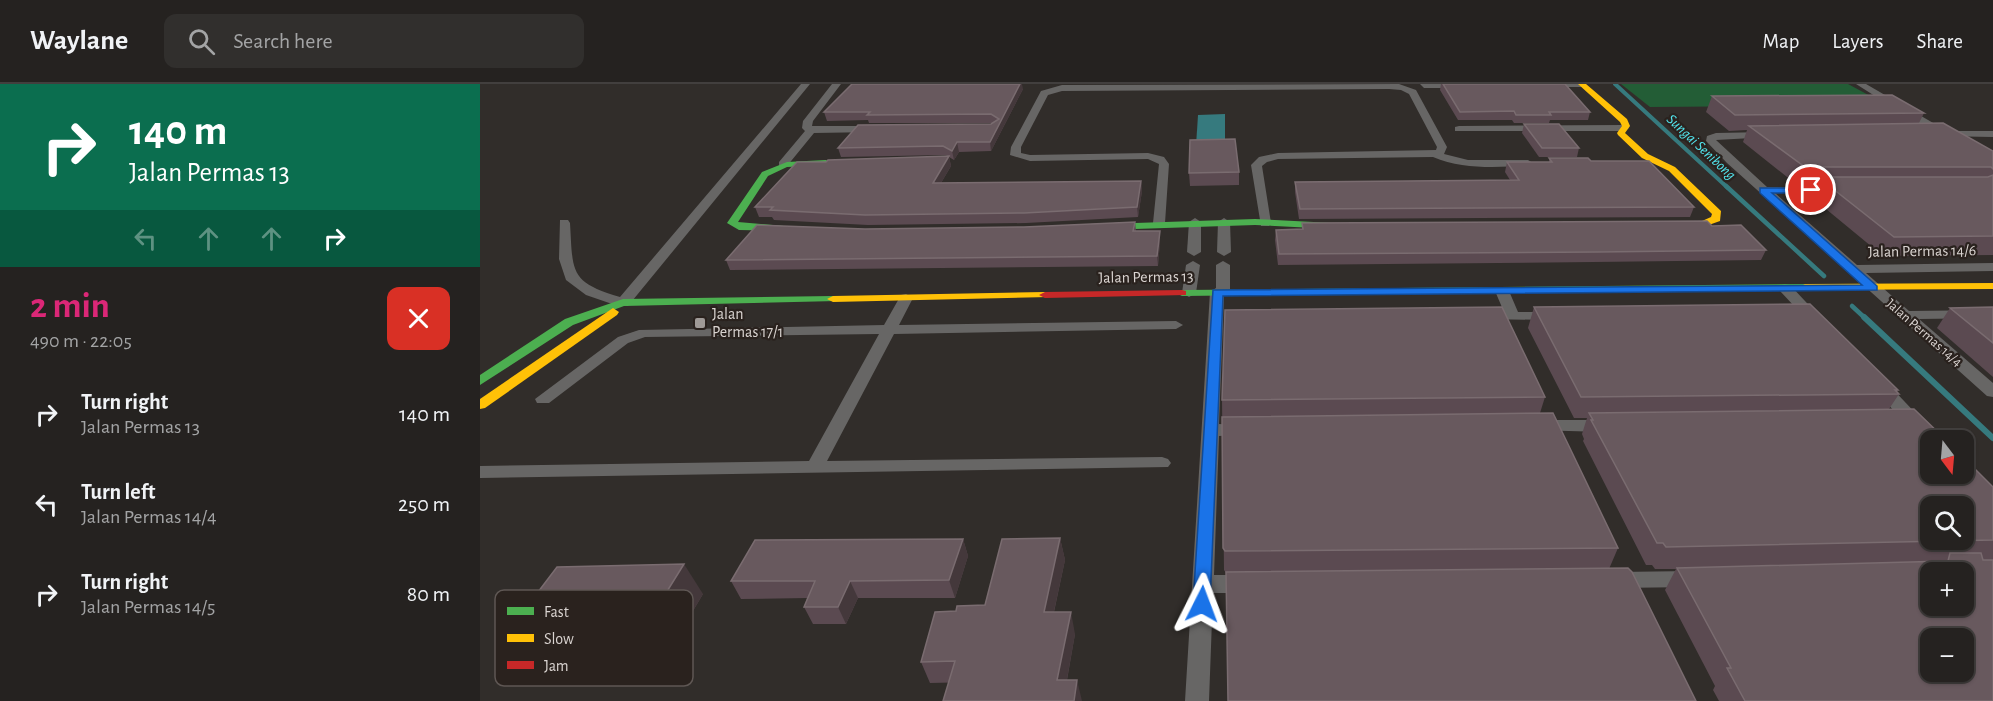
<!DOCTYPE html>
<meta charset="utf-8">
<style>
body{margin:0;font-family:"Alegreya Sans",sans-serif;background:#312f2d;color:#f1f3f6;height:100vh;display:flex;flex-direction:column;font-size:22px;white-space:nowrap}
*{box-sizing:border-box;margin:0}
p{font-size:20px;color:#a3a4a5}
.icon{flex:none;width:33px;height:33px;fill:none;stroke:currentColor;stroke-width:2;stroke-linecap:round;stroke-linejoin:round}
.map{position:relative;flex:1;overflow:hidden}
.panel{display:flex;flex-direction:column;background:#252220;width:480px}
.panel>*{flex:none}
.banner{background:#0b6e4f;color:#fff;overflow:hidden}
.needle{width:39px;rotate:164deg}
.buttons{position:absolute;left:1440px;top:346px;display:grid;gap:12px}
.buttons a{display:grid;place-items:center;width:54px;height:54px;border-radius:12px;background:#252220;box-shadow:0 2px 4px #0004,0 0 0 2px #423f3e;font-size:30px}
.pin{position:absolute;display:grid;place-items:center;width:51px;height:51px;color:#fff;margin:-26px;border:3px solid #fff;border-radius:50%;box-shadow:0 2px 6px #0007}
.me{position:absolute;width:66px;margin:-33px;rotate:3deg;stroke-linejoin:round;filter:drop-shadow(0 0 4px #0008)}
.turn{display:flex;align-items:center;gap:21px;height:126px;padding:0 30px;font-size:27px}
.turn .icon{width:78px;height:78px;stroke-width:2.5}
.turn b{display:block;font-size:42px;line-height:51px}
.lanes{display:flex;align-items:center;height:57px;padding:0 30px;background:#0003;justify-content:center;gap:30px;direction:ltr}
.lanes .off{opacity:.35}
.round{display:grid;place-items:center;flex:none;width:63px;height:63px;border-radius:12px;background:#312f2d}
.head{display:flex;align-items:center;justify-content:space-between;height:102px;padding:0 30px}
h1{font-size:36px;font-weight:700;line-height:45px;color:#db2777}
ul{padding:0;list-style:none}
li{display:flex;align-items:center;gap:18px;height:90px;padding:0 30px}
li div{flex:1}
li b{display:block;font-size:22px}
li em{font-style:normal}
header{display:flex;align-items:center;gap:36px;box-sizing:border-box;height:84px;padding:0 30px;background:#252220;border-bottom:2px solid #423f3e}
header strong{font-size:28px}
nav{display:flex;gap:33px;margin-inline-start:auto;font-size:21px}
.search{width:420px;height:54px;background:#312f2d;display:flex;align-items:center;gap:15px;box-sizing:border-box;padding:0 21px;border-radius:12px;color:#a3a4a5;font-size:22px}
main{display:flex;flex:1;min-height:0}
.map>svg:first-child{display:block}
.forest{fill:#235d36}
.water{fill:#367a7e}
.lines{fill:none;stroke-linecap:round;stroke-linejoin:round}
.stream-far2{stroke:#367a7e;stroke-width:4}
.stream-far1{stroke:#367a7e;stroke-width:4.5}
.stream{stroke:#367a7e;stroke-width:6}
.street{fill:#676665;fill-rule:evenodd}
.fast{fill:#4caf50;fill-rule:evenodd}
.slow{fill:#ffc107;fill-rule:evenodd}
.jam{fill:#c62828;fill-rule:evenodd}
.wall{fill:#5b4a51}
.shaded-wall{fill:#44383b}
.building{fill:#68595e;stroke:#7a6c70;stroke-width:1.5;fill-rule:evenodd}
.route{fill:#1a73e8;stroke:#114b97;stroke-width:1.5}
.poi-dot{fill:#9f9a97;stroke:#2a221e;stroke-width:2}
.labels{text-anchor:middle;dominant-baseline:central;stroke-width:4.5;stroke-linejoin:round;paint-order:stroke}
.far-street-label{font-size:14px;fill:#dad4d1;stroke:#2a221e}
.far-water-label{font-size:15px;font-style:italic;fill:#52e5ee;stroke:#2a221e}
.street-label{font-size:16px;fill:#dad4d1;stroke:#2a221e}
.poi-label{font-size:16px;fill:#dad4d1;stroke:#2a221e;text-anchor:start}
.key{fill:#2a221e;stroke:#5f5754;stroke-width:1.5}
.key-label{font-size:16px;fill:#dad4d1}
</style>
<header>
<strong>Waylane</strong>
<div class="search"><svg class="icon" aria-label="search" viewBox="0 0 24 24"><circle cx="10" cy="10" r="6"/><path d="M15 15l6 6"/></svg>Search here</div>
<nav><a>Map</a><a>Layers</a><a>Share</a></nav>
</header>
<main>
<section class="panel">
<div class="banner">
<div class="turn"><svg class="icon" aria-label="right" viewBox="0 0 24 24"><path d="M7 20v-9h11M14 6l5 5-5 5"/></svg><div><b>140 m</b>Jalan Permas 13</div></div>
<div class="lanes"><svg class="icon off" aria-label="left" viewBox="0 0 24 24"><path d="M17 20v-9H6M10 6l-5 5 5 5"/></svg><svg class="icon off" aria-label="ahead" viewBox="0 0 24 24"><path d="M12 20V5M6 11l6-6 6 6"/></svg><svg class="icon off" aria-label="ahead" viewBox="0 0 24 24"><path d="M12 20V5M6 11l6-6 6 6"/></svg><svg class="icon" aria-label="right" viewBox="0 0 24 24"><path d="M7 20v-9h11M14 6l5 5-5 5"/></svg></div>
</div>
<div class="head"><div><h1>2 min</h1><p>490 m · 22:05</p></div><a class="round" style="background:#d93025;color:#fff"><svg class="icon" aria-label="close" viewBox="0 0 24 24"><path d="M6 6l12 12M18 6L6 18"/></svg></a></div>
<ul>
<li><svg class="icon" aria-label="right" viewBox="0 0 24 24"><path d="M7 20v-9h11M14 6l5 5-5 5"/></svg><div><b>Turn right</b><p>Jalan Permas 13</p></div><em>140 m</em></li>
<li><svg class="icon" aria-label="left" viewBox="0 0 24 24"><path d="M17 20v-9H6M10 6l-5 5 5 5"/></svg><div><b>Turn left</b><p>Jalan Permas 14/4</p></div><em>250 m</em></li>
<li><svg class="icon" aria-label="right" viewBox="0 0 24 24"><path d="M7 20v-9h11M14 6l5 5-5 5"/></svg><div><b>Turn right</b><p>Jalan Permas 14/5</p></div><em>80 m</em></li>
</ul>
</section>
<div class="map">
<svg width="1513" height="617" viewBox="0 0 1513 617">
<rect width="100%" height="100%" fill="#312d2a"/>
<polygon class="forest" points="1141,0 1368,0 1407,21 1170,23"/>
<polygon class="water" points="745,30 745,62 716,62 718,31"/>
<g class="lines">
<polyline class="stream-far2" points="1135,0 1248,104"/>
<g class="stream-far1">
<polyline points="1246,102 1344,192"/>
<polyline points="1372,222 1386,235"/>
</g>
<polyline class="stream" points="1384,233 1513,354"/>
<g class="street">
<path d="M321,0H330L148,222H138L106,211L86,196L79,175L80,136H88L90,139C93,188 89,198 140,213Z"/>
<polygon points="352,0 361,0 333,37 332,42 395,42 400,45 395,48 334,49 307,82 299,82 299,78 325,47 322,44 323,37"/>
<path d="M919,0L936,6L967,63L964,70L988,76H1048L1053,79L1048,82C1016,83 983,86 953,73L798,75L787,78L782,82L791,139L789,142H781L771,81L779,73L798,69L956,66L957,63L929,10L921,6L909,5L582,7L568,11L541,63V69L550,71L668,69L684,73L689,80L685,139L679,143L673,139L679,80L668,75L550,77L530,71L531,63L561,7L582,1Z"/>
<polygon points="940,0 985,0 986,1 981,4 944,4"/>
<polygon points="1060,0 1106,0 1102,3 1064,3"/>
<polygon points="1376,0 1386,0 1467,47 1513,47 1513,53 1458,52"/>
<polygon points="979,42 1144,41 1149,44 1144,47 975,47 975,43"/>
<polygon points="1286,48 1291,51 1290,53 1236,56 1287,103 1356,104 1356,108 1352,109 1295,109 1377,181 1513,179 1513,187 1386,189 1429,227 1513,226 1513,234 1439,235 1513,299 1513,313 1507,312 1247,79 1226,57 1227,52 1236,49"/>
<polygon points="715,134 721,138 721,168 714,172 707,168 709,138"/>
<polygon points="744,134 750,138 751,168 744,172 737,168 738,138"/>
<polygon points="713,177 720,181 716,209 709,213 702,209 706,181"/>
<polygon points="743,177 750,181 750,208 744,212 739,340 771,342 774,346 771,350 739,352 734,491 769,491 776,494 780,500 776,506 769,509 733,509 729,617 705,617 730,208 736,204 736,181"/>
<polygon points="1305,200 1310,201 1340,233 1342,236 1340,239 1330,239 1300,207 1298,204 1300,201"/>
<polygon points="1022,203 1029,207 1038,228 1072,228 1079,232 1072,236 1000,235 998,232 1000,229 1024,228 1015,207"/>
<polygon points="426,210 433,214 419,241 696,237 703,241 696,245 414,250 347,377 682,373 688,375 691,379 688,383 0,394 0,382 329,377 399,250 165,253 148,259 69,319 57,319 55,315 138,253 159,246 404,241 421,211"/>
<polygon points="1400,297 1406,298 1462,357 1450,357 1450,362 1447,361 1394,306 1392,302"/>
<polygon points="1058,336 1125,336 1131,338 1134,342 1131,346 1125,348 1052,346 1049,342 1052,338"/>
<polygon points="1213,487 1220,489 1224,495 1220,501 1213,503 1136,504 1129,502 1125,496 1129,490 1136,488"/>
</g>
<g class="fast">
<polygon points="346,76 350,79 349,81 307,83 288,92 258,138 304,142 308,143 308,147 259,146 247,139 282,88 307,78"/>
<polygon points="775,135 853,139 858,142 853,145 775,141 625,146 620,143 625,140"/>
<polygon points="1325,200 1331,203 1329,205 702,212 696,209 702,206"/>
<polygon points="353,212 359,215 357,217 144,222 93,241 0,301 0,291 85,235 143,215"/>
</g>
<g class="slow">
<polygon points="1098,0 1106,0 1147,35 1150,42 1145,49 1168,70 1195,83 1241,127 1240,137 1223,143 1194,142 1194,138 1222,137 1231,133 1232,130 1189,87 1162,74 1138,51 1137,49 1142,42 1140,38"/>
<polygon points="1513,199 1513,205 1325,206 1319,203 1325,200"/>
<polygon points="565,208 569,209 571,211 569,213 353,218 347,215 353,212"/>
<polygon points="133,224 139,228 137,231 5,324 0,325 0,315"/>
</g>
<polygon class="jam" points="702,206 706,207 706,211 565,214 559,211 565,208"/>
</g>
<g class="wall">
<polygon points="961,0 1085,0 1110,28 1108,36 1070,36 1069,39 1034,39 1032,36 978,36 960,6"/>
<polygon points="543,5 511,67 479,68 474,76 469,73 471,82 461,99 661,97 662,107 658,133 546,139 388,141 294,136 292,133 279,133 275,123 346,78 468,72 465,71 361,73 358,64 511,40 513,39 389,39 388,36 347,37 344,28"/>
<polygon points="1232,12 1444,29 1439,39 1513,67 1513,171 1403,172 1329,111 1334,101 1317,101 1263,58 1267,46 1249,47 1226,28"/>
<polygon points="1044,40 1099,64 1097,73 1059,73 1042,49"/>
<polygon points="1069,74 1111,77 1214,123 1210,133 819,135 815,108 815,98 1030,96 1025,88 1027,78 1069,78"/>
<polygon points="759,88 759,101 710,102 709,89"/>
<polygon points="655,138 656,147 680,157 678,182 250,186 246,176 385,145 544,143"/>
<polygon points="822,139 1232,142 1286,166 1281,176 1114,178 798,181 795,156 796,146 822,145"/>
<polygon points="1054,223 1418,306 1417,307 1419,310 1409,325 1513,403 1513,617 1239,617 1233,606 1235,602 1185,506 1196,485 1175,485 1172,481 1166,481 1103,357 1104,355 1102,350 1107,334 1094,334 1048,244"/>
<polygon points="1513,223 1513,293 1457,244 1470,224"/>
<polygon points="1065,313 1060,329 1138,464 1129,485 746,489 744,486 742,316"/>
<polygon points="580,454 585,476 574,528 595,550 587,596 450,599 441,578 476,527 505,521"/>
<polygon points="483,455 488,472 475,514 378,514 366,540 333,540 324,523 327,514 261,515 251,497"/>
<polygon points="223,510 189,567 59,570 33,541"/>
</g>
<g class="shaded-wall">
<polygon points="540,0 542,0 543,5 511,67 510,58"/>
<polygon points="477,58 479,68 474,76 472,67"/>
<polygon points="469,72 471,82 455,109 453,99"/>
<polygon points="661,97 662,107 658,133 657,123"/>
<polygon points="680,147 680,157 678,182 677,172"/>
<polygon points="580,454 585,476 569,550 564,528"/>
<polygon points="483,455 488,472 475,514 469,496"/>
<polygon points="204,480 223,510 189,567 168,538"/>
<polygon points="370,497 378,514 366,540 358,523"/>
<polygon points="591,528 595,550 583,617 577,596"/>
<polygon points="597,596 602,617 594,617"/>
</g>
<g class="building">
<polygon points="372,0 540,0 510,58 477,58 472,67 463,62 358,64 378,41 511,40 519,35 511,30 387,31 390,28 344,28"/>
<polygon points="963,0 1085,0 1110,28 1069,28 1071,31 1036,31 1034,27 980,28"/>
<polygon points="1412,11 1444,29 1255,31 1232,12"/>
<polygon points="1463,39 1513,67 1513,85 1511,83 1325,83 1269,42"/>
<polygon points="1044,40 1079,40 1099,64 1062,64"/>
<polygon points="755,55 759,88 709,89 710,56"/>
<polygon points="469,72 453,99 661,97 657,123 544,129 385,131 290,126 293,123 275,123 317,78 346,78 348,76"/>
<polygon points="1069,74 1108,74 1111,77 1169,77 1214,123 820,125 815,98 1039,96 1027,78 1072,78"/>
<polygon points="1513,91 1513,152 1414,153 1338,93 1508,93"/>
<polygon points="1227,137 1232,142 1261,141 1286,166 1117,168 799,170 796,146 823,145 822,139"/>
<polygon points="655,138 653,147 680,147 677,172 246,176 277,141 385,145 544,143"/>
<polygon points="1330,220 1418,306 1415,306 1419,310 1101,313 1054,223"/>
<polygon points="1022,223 1065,313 742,316 745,226"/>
<polygon points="1513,223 1513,259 1470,224"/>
<path d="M1434,325L1467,357H1450V390H1484V374L1513,403V456L1186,463L1183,459H1177L1111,336H1113L1109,329ZM1450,423H1484V456H1450Z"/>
<polygon points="1073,329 1138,464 745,467 743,464 742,333"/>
<polygon points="580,454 564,528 591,528 577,596 597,596 594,617 463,617 475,577 441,578 455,528 476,527 477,522 505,521 522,455"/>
<polygon points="483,455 469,496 370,497 358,523 324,523 335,497 251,497 275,456"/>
<path d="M1470,469H1501L1503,476H1513V617H1265L1247,584H1251L1197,484L1468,477ZM1450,489H1484V522H1450ZM1450,555H1484V588H1450Z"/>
<polygon points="204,480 168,538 33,541 77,483"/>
<polygon points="1148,484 1152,488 1216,617 748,617 746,488"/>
</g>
<polygon class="route" points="1280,104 1334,104 1336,106 1331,109 1292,109 1397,202 1397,206 743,212 730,520 728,526 722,528 715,526 713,520 733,206 1382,201 1280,109"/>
<rect class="poi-dot" x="214" y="233" width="12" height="12" rx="3"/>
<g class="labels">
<g class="far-street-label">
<text transform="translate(1444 249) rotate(41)">Jalan Permas 14/4</text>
</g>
<g class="far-water-label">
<text transform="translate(1221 63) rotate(43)">Sungai Senibong</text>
</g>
<g class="street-label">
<text transform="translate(1442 167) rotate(-1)">Jalan Permas 14/6</text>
<text transform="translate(666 193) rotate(-1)">Jalan Permas 13</text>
</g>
<g class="poi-label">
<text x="232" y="230">Jalan<tspan x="232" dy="18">Permas 17/1</tspan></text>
</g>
</g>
<rect x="15" y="506" width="198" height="96" rx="9" class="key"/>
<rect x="27" y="523" width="27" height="8" fill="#4caf50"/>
<rect x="27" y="550" width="27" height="8" fill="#ffc107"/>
<rect x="27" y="577" width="27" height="8" fill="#c62828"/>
<g class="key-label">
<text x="64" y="533">Fast</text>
<text x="64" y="560">Slow</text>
<text x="64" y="587">Jam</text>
</g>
</svg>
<div class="buttons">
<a><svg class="needle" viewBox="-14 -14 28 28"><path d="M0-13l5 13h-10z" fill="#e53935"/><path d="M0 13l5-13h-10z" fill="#a3a4a5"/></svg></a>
<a><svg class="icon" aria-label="search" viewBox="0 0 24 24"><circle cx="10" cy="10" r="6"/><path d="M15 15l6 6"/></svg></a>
<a>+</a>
<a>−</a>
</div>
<div class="pin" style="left:1331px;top:106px;background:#d93025"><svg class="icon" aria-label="arrive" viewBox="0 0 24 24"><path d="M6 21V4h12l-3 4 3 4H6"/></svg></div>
<svg class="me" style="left:722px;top:520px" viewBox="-20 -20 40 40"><path d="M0-17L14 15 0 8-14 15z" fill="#1a73e8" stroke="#fff" stroke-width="4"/></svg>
</div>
</main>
